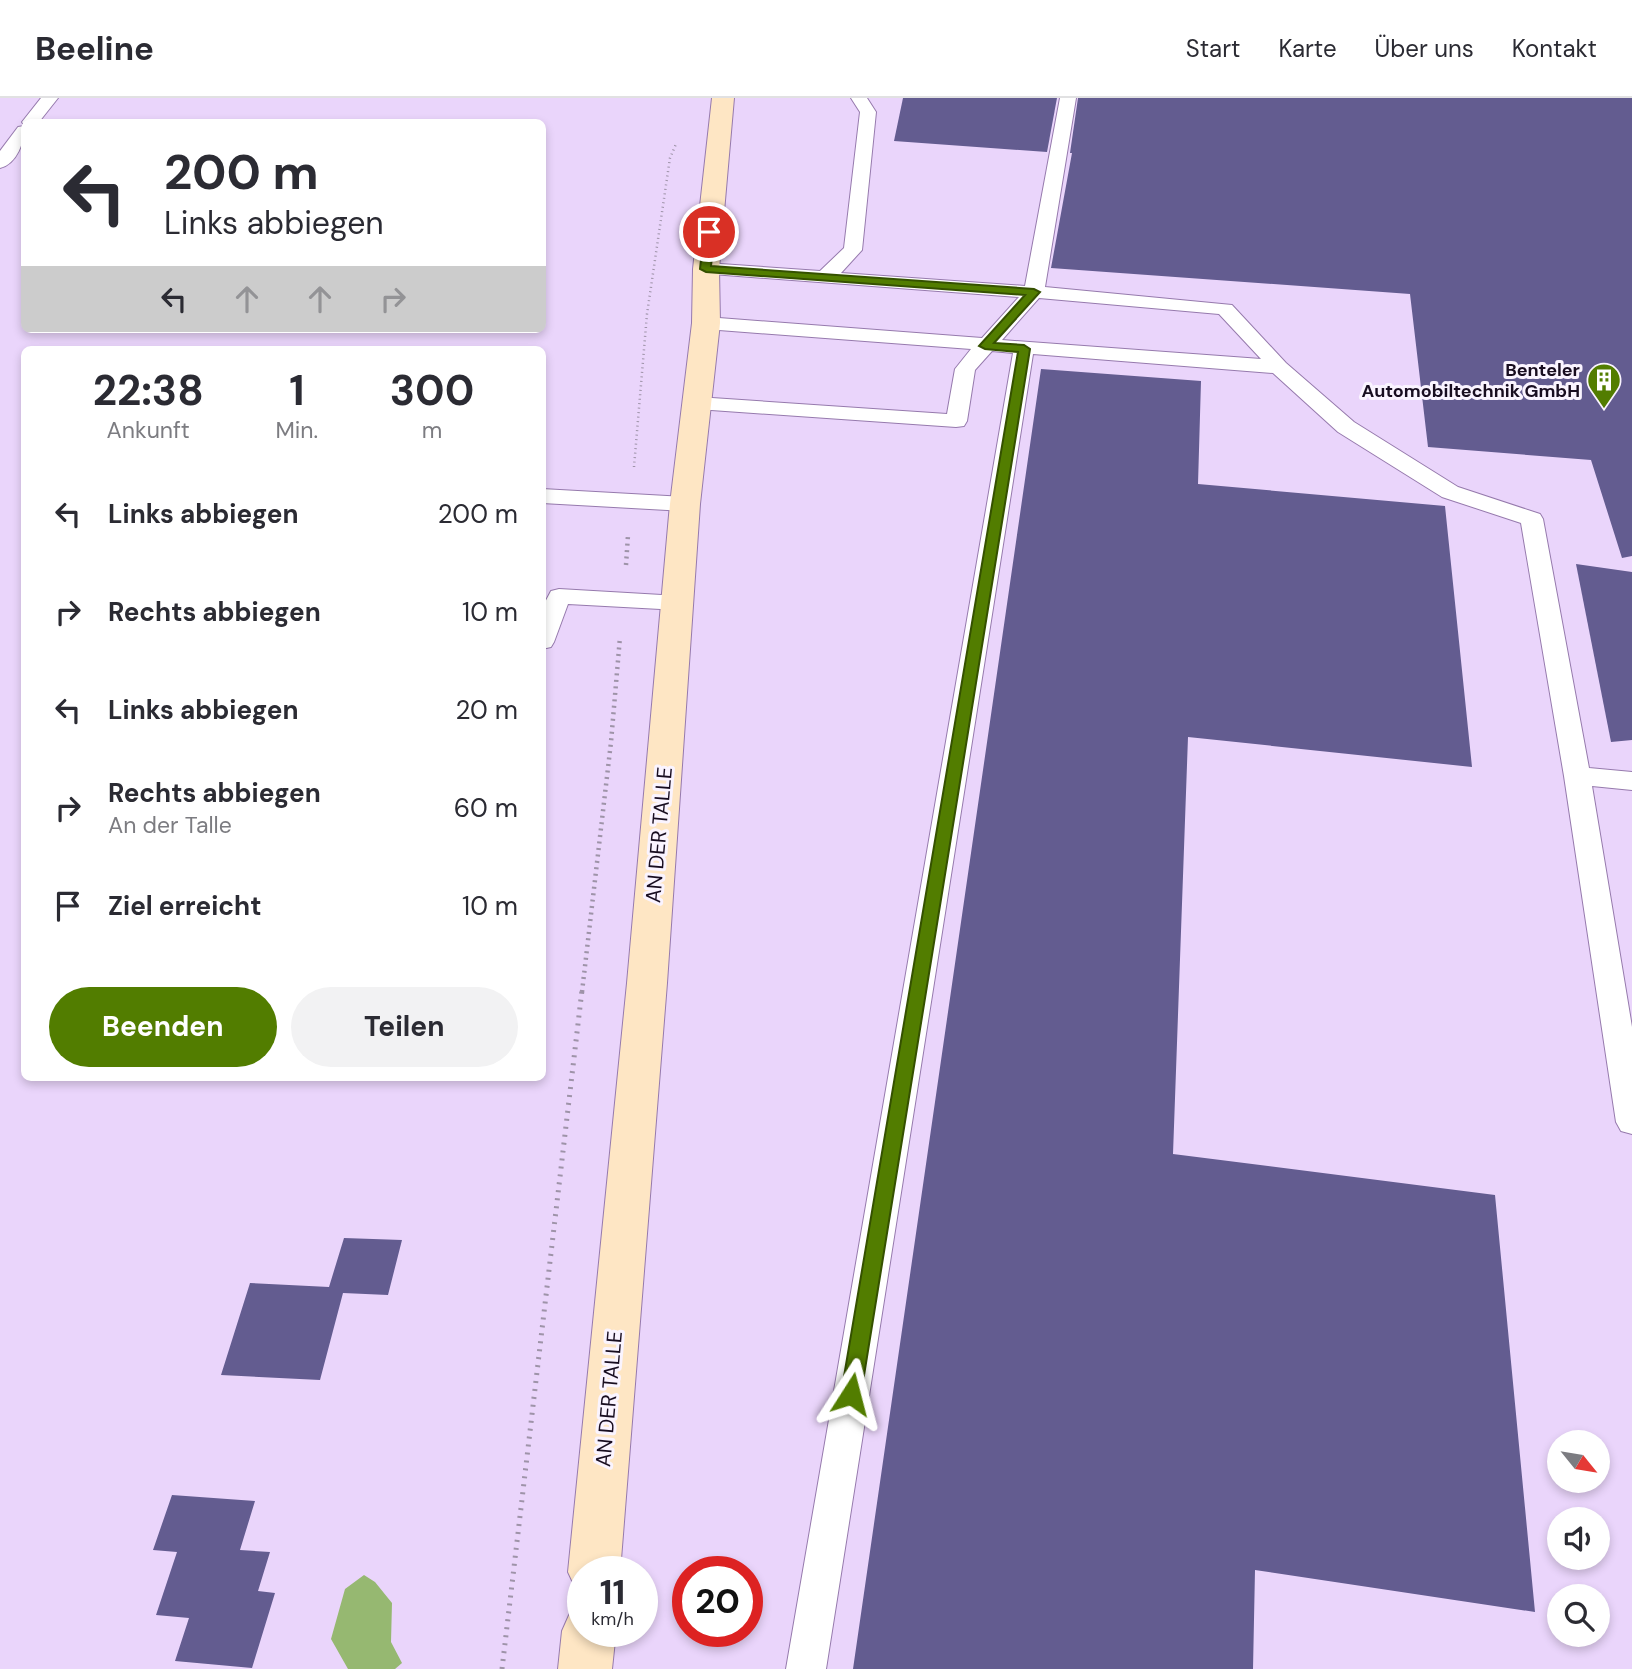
<!DOCTYPE html>
<html lang="de">
<meta charset="utf-8">
<style>
body{margin:0;font-family:"DM Sans",sans-serif;background:#f2f2f3;color:#2b2b33;height:100vh;display:flex;flex-direction:column;font-size:26px;white-space:nowrap}
*{box-sizing:border-box;margin:0}
p{font-size:23px;color:#7c7c81}
.icon{flex:none;width:38px;height:38px;fill:none;stroke:currentColor;stroke-width:2;stroke-linecap:round;stroke-linejoin:round}
.map{position:relative;flex:1;overflow:hidden}
.side{position:absolute;left:21px;top:248px;width:525px;height:735px;display:flex;flex-direction:column;background:#fff;border-radius:10px;box-shadow:0 4px 10px #0003}
.side>*{flex:none}
.banner{position:absolute;left:21px;top:21px;width:525px;height:214px;border-radius:10px;box-shadow:0 4px 10px #0003;background:#fff;color:#2b2b33;overflow:hidden}
.needle{width:46px;rotate:120deg}
.buttons{position:absolute;left:1547px;top:1332px;display:grid;gap:14px}
.buttons a{display:grid;place-items:center;width:63px;height:63px;border-radius:50%;background:#fff;box-shadow:0 4px 10px #0003;font-size:35px}
.speed{position:absolute;left:567px;top:1458px;display:flex;gap:14px;font-size:35px;font-weight:700;text-align:center}
.speed>*{display:grid;place-content:center;width:91px;height:91px;border-radius:50%;background:#fff;box-shadow:0 4px 10px #0003;line-height:1}
.speed small{font-size:18px;font-weight:400}
.speed .limit{border:10px solid #d22;background:#fff;color:#111}
.pin{position:absolute;display:grid;place-items:center;width:60px;height:60px;color:#fff;margin:-30px;border:4px solid #fff;border-radius:50%;box-shadow:0 2px 7px #0007}
.me{position:absolute;width:77px;margin:-38px;rotate:9deg;stroke-linejoin:round;filter:drop-shadow(0 0 5px #0008)}
.turn{display:flex;align-items:center;gap:24px;height:147px;padding:0 28px;font-size:32px}
.turn .icon{width:91px;height:91px;stroke-width:2.5}
.turn b{display:block;font-size:49px;line-height:60px}
.lanes{display:flex;align-items:center;height:66px;padding:0 28px;background:#0003;justify-content:center;gap:35px;direction:ltr}
.lanes .off{opacity:.35}
.eta{display:flex;justify-content:space-evenly;align-items:center;height:119px;text-align:center}
.eta b{font-size:42px;font-weight:700;line-height:49px}
.primary-button{display:flex;gap:14px;margin-top:auto;padding:14px 28px}
.primary-button a{flex:1;height:80px;border-radius:42px;background:#527d00;color:#fff;font-size:28px;font-weight:700;line-height:80px;text-align:center}
.primary-button a+a{background:#f2f2f3;color:#2b2b33}
ul{padding:0;list-style:none}
li{display:flex;align-items:center;gap:21px;height:98px;padding:0 28px}
li div{flex:1}
li b{display:block;font-size:26px}
li em{font-style:normal}
header{display:flex;align-items:center;gap:42px;box-sizing:border-box;height:98px;padding:0 35px;background:#fff;border-bottom:2px solid #e1e1e2}
header strong{font-size:33px}
nav{display:flex;gap:38px;margin-inline-start:auto;font-size:24px}
.map>svg:first-child{display:block}
.built{fill:#ead5fb;fill-rule:evenodd}
.water{fill:#96b871}
.building{fill:#635c90}
.lines{fill:none;stroke-linecap:round;stroke-linejoin:round}
.lane-casing{stroke:#967aad;stroke-width:2}
.secondary-casing{stroke:#967aad;stroke-width:2}
.path-far2{stroke:#9e93a8;stroke-width:2.5;stroke-dasharray:1 3.5;stroke-linecap:butt}
.path-far1{stroke:#9e93a8;stroke-width:4.5;stroke-dasharray:2 4.5;stroke-linecap:butt}
.path{stroke:#9e93a8;stroke-width:5;stroke-dasharray:2 6;stroke-linecap:butt}
.lane{fill:#fff;fill-rule:evenodd}
.secondary{fill:#fee6c4;fill-rule:evenodd}
.route{fill:#527d00;stroke:#355100;stroke-width:2}
.labels{text-anchor:middle;dominant-baseline:central;stroke-width:6;stroke-linejoin:round;paint-order:stroke}
.far-poi-label{font-size:18px;font-weight:bold;fill:#180d20;stroke:#faf4ff;text-anchor:end}
.street-label{font-size:21px;fill:#180d20;stroke:#faf4ff}
</style>
<header>
<strong>Beeline</strong>
<nav><a>Start</a><a>Karte</a><a>Über uns</a><a>Kontakt</a></nav>
</header>
<div class="map">
<svg width="1632" height="1571" viewBox="0 0 1632 1571">
<rect width="100%" height="100%" fill="#f0e4fa"/>
<path class="built" d="M0,0H1632V1571H0ZM24,24H542V231H24ZM24,252H542V980H24ZM1559,1344H1598V1382H1559ZM1559,1421H1598V1460H1559ZM583,1474H642V1533H583ZM688,1474H747V1533H688ZM1559,1498H1598V1536H1559Z"/>
<polygon class="water" points="364,1477 375,1484 392,1505 391,1544 402,1565 395,1571 348,1571 331,1541 345,1491"/>
<g class="building">
<polygon points="903,0 1057,0 1047,54 894,43"/>
<polygon points="1078,0 1632,0 1632,458 1622,460 1591,362 1428,349 1410,196 1051,170 1072,55 1070,55"/>
<polygon points="1041,271 1201,283 1198,386 1445,408 1472,669 1188,639 1173,1056 1495,1097 1535,1514 1255,1472 1253,1571 853,1571"/>
<polygon points="1576,466 1632,474 1632,642 1611,644"/>
<polygon points="344,1140 402,1142 388,1197 343,1195 320,1282 221,1277 250,1185 329,1189"/>
<polygon points="172,1397 255,1403 240,1452 270,1454 258,1493 275,1495 252,1570 175,1563 189,1520 156,1517 177,1454 153,1452"/>
</g>
<g class="lines">
<g class="lane-casing">
<g id="lane">
<polygon points="41,0 58,0 39,24 24,24 24,27 22,24"/>
<path d="M851,0H867L876,14L862,152L841,175L1025,188L1060,0H1076L1045,189L1232,207L1286,265L1354,324L1458,389L1540,416L1543,421L1589,670L1632,674V692L1592,688L1632,929V1036L1621,1033L1616,1024L1564,678L1521,425L1442,399L1338,334L1273,275L1033,256L826,1571H786L1013,255L992,253L975,272L967,323L964,328L956,329L697,311L690,309L686,305L690,301L697,299L947,316L955,271L971,251L706,231L699,229L696,225L699,221L706,219L982,240L1019,199L699,175L696,171L699,167L706,165L820,173L844,150L860,14ZM1039,200L1219,216L1261,261L1002,242Z"/>
<path d="M24,28C25,43 17,66 0,70V53L18,29Z"/>
<polygon points="542,391 685,399 693,401 696,406 693,411 685,413 542,405"/>
<polygon points="559,491 679,498 687,500 691,505 687,510 679,512 568,506 554,544 551,549 542,551 542,510 551,493"/>
</g>
</g>
<g class="secondary-casing">
<g id="secondary">
<polygon points="712,0 734,0 719,171 720,225 700,406 667,885 620,1474 583,1474 583,1494 576,1491 568,1474 627,885 670,406 692,225 693,171"/>
<polygon points="583,1510 583,1533 616,1533 612,1571 558,1571 562,1533 570,1515"/>
</g>
</g>
<polyline class="path-far2" points="634,369 647,216 670,60 676,46"/>
<g class="path-far1">
<polyline points="626,467 628,437"/>
<polyline points="582,894 611,644 620,539"/>
</g>
<polyline class="path" points="502,1571 582,892"/>
<use href="#lane" class="lane"/>
<use href="#secondary" class="secondary"/>
</g>
<polygon class="route" points="709,131 715,134 711,168 1034,191 1040,194 994,245 1024,247 1030,251 861,1296 858,1302 851,1305 844,1302 841,1296 1018,254 985,251 979,248 1025,197 706,174 700,171 704,134"/>
<defs>
<g id="building-pin" transform="scale(1.75)"><path d="M0 17L-7.5 6A9.5 9.5 0 1 1 7.5 6Z" fill="#527d00" stroke="#faf4ff"/><path d="M-4-6H4V6H1V3H-1V6H-4ZM-2.5-4.3h1.7v1.8h-1.7ZM.8-4.3h1.7v1.8H.8ZM-2.5-1h1.7V.8h-1.7ZM.8-1h1.7V.8H.8Z" fill="#fff"/></g>
</defs>
<g fill-rule="evenodd">
<use href="#building-pin" x="1604" y="282"/>
</g>
<g class="labels">
<g class="far-poi-label">
<text x="1580" y="272">Benteler<tspan x="1580" dy="21">Automobiltechnik GmbH</tspan></text>
</g>
<g class="street-label">
<text transform="translate(659 737) rotate(-85)">AN DER TALLE</text>
<text transform="translate(609 1301) rotate(-85)">AN DER TALLE</text>
</g>
</g>
</svg>
<div class="buttons">
<a><svg class="needle" viewBox="-14 -14 28 28"><path d="M0-13l5 13h-10z" fill="#e53935"/><path d="M0 13l5-13h-10z" fill="#7c7c81"/></svg></a>
<a><svg class="icon" aria-label="sound" viewBox="0 0 24 24"><path d="M4 9h4l5-4v14l-5-4H4zM17 9q2 3 0 6"/></svg></a>
<a><svg class="icon" aria-label="search" viewBox="0 0 24 24"><circle cx="10" cy="10" r="6"/><path d="M15 15l6 6"/></svg></a>
</div>
<div class="speed"><div>11<small>km/h</small></div><div class="limit">20</div></div>
<div class="pin" style="left:709px;top:134px;background:#d93025"><svg class="icon" aria-label="arrive" viewBox="0 0 24 24"><path d="M6 21V4h12l-3 4 3 4H6"/></svg></div>
<svg class="me" style="left:851px;top:1296px" viewBox="-20 -20 40 40"><path d="M0-17L14 15 0 8-14 15z" fill="#527d00" stroke="#fff" stroke-width="4"/></svg>
<div class="banner">
<div class="turn"><svg class="icon" aria-label="left" viewBox="0 0 24 24"><path d="M17 20v-9H6M10 6l-5 5 5 5"/></svg><div><b>200 m</b>Links abbiegen</div></div>
<div class="lanes"><svg class="icon" aria-label="left" viewBox="0 0 24 24"><path d="M17 20v-9H6M10 6l-5 5 5 5"/></svg><svg class="icon off" aria-label="ahead" viewBox="0 0 24 24"><path d="M12 20V5M6 11l6-6 6 6"/></svg><svg class="icon off" aria-label="ahead" viewBox="0 0 24 24"><path d="M12 20V5M6 11l6-6 6 6"/></svg><svg class="icon off" aria-label="right" viewBox="0 0 24 24"><path d="M7 20v-9h11M14 6l5 5-5 5"/></svg></div>
</div>
<section class="side">
<div class="eta">
<div><b>22:38</b><p>Ankunft</p></div>
<div><b>1</b><p>Min.</p></div>
<div><b>300</b><p>m</p></div>
</div>
<ul>
<li><svg class="icon" aria-label="left" viewBox="0 0 24 24"><path d="M17 20v-9H6M10 6l-5 5 5 5"/></svg><div><b>Links abbiegen</b></div><em>200 m</em></li>
<li><svg class="icon" aria-label="right" viewBox="0 0 24 24"><path d="M7 20v-9h11M14 6l5 5-5 5"/></svg><div><b>Rechts abbiegen</b></div><em>10 m</em></li>
<li><svg class="icon" aria-label="left" viewBox="0 0 24 24"><path d="M17 20v-9H6M10 6l-5 5 5 5"/></svg><div><b>Links abbiegen</b></div><em>20 m</em></li>
<li><svg class="icon" aria-label="right" viewBox="0 0 24 24"><path d="M7 20v-9h11M14 6l5 5-5 5"/></svg><div><b>Rechts abbiegen</b><p>An der Talle</p></div><em>60 m</em></li>
<li><svg class="icon" aria-label="arrive" viewBox="0 0 24 24"><path d="M6 21V4h12l-3 4 3 4H6"/></svg><div><b>Ziel erreicht</b></div><em>10 m</em></li>
</ul>
<div class="primary-button"><a>Beenden</a><a>Teilen</a></div>
</section>
</div>
